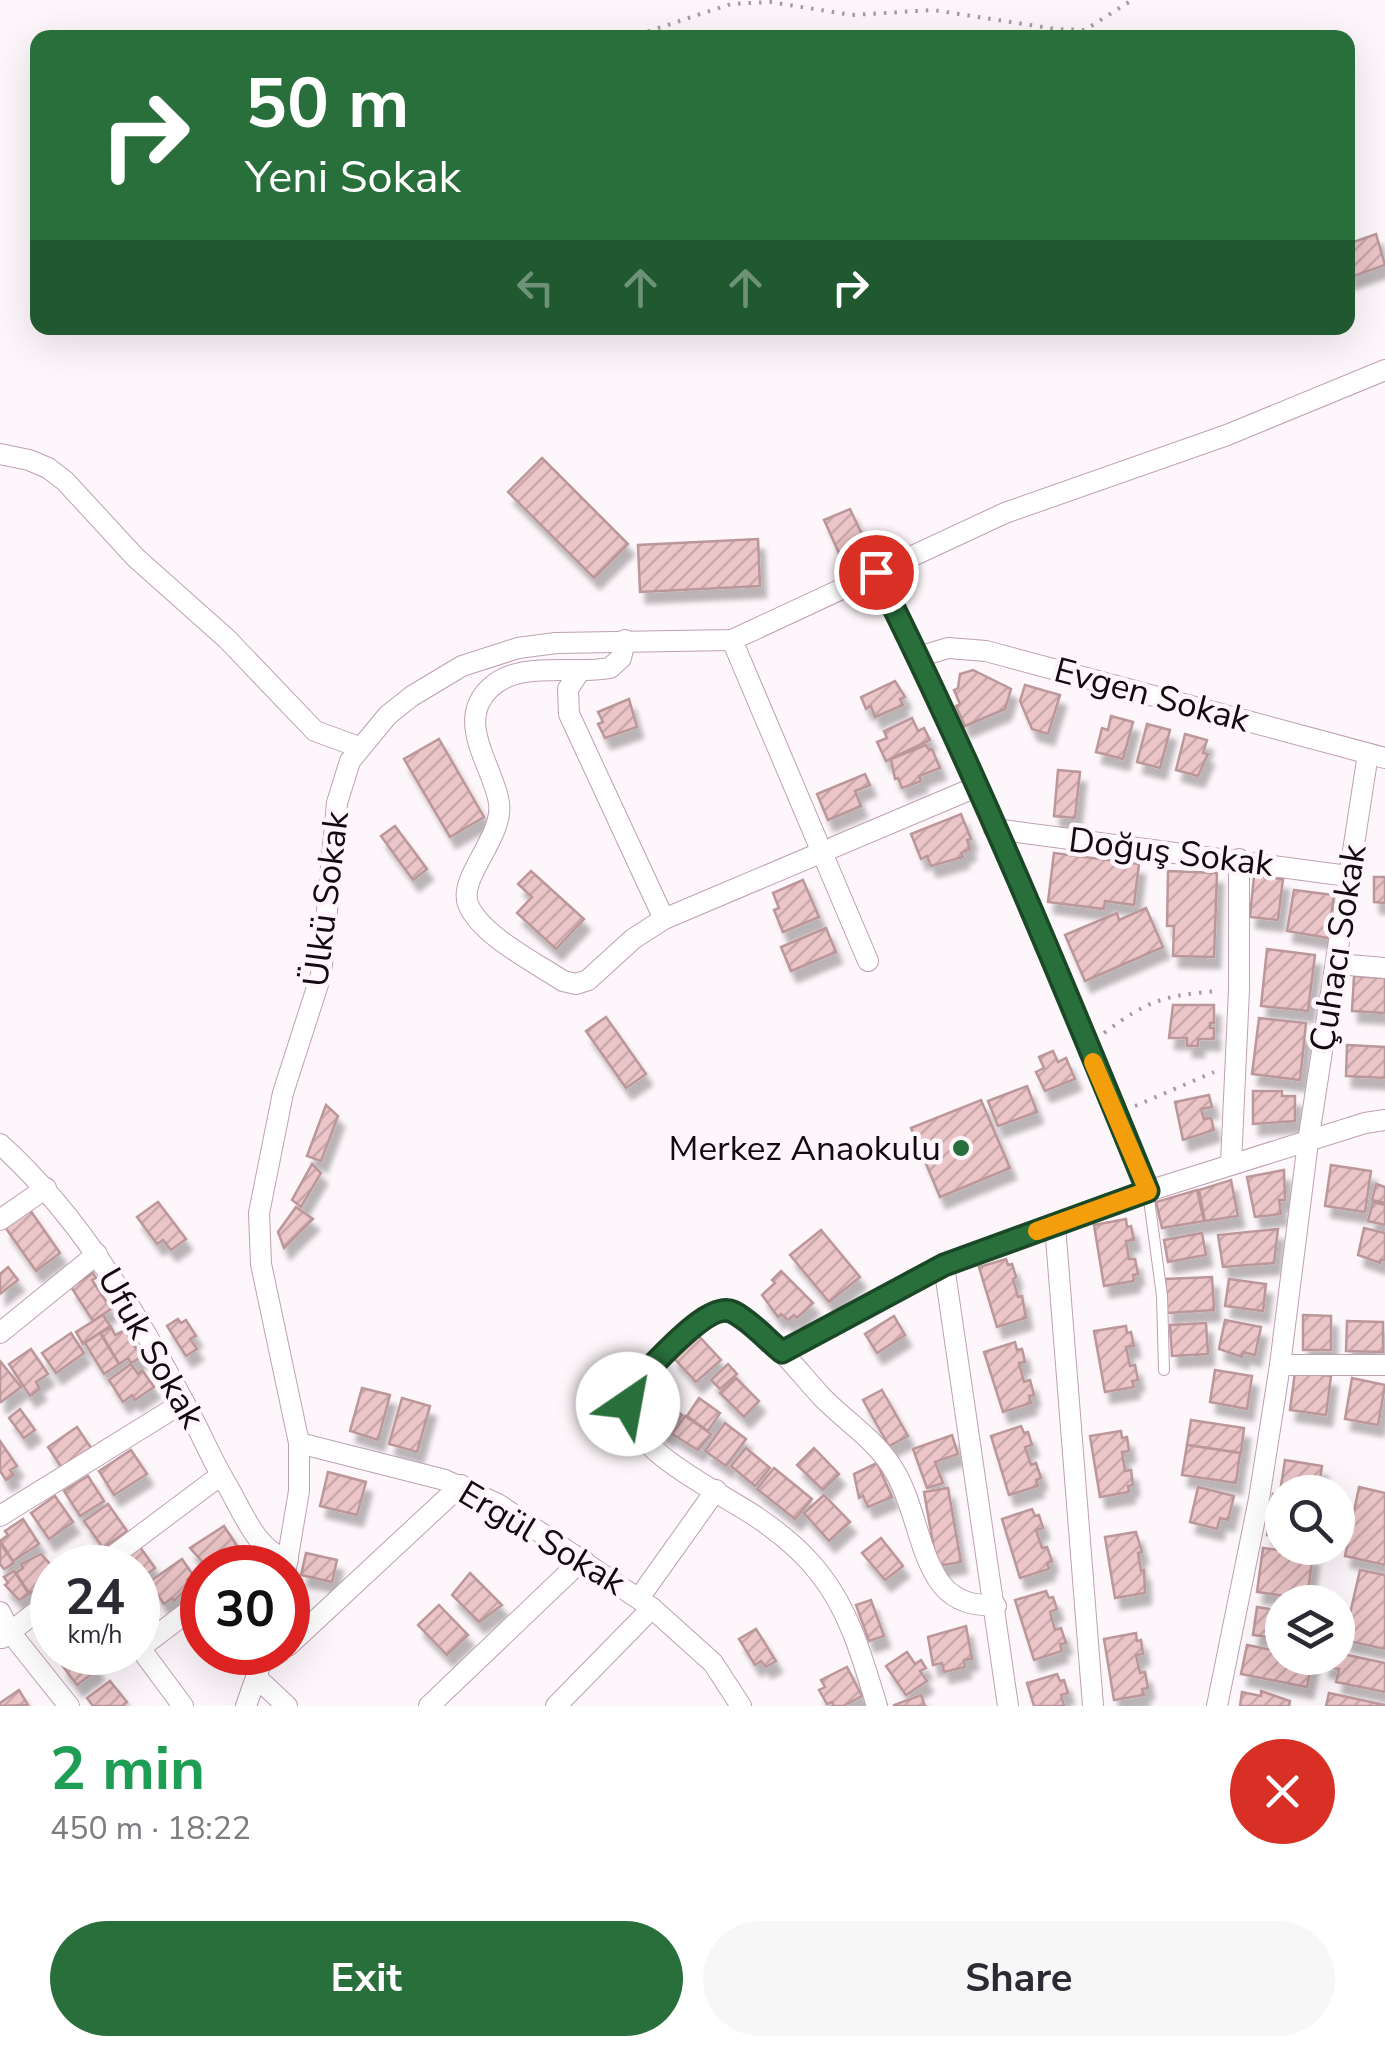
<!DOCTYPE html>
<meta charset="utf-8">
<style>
body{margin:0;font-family:"Nunito Sans",sans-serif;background:#f7f7f7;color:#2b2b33;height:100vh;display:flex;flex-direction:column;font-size:38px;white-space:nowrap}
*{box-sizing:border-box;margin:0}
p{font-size:32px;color:#7c7c81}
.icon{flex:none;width:55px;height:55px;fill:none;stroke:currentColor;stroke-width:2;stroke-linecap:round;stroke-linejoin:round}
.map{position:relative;height:1706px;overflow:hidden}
.panel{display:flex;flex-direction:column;background:#fff;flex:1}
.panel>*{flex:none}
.banner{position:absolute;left:30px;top:30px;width:1325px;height:305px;border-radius:20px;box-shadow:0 10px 40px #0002;background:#286f3b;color:#fff;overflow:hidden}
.tools{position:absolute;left:1265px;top:1475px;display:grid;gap:20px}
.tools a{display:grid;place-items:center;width:90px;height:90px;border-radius:50%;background:#fff;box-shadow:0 10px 40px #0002;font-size:50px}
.speed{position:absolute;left:30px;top:1545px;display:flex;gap:20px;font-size:50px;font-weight:700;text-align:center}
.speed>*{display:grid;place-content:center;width:130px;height:130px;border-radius:50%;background:#fff;box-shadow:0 10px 40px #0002;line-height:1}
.speed small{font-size:25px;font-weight:400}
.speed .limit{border:15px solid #d22;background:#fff;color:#111}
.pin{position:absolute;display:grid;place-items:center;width:85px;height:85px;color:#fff;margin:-42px;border:5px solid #fff;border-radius:50%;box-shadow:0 2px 10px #0007}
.me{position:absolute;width:110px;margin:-55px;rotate:33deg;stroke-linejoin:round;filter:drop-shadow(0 0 8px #0008)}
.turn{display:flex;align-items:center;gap:35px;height:210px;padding:0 50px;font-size:45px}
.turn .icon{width:130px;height:130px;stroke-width:2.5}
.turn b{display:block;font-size:70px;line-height:85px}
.lanes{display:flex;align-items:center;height:95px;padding:0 50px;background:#0003;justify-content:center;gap:50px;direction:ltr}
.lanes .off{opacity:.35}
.round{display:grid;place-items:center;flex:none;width:105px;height:105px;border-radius:52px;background:#f7f7f7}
.overview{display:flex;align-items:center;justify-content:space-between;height:170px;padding:0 50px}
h1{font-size:60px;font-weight:700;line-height:75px;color:#1e9e55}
.cta{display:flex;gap:20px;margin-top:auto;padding:20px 50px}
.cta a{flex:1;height:115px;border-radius:60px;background:#286f3b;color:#fff;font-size:40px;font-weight:700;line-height:115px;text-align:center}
.cta a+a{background:#f7f7f7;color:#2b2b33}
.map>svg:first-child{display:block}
.building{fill:url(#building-hatch);stroke:#bc979a;stroke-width:2.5;filter:url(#shadow)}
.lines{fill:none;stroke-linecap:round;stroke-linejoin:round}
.lane-casing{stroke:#bea0b3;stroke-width:12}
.street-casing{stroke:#bea0b3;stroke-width:22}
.path{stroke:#a49ca1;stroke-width:4;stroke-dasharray:2.5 8;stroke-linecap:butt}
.lane{stroke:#fff;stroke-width:10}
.street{stroke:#fff;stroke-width:20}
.route-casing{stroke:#1a4826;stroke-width:25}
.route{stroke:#286f3b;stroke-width:18}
.slow{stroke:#f59e0b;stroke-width:18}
.poi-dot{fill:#286f3b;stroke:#fdf6fa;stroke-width:4}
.labels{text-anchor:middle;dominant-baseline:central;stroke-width:9;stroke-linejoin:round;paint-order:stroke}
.street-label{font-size:35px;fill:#130910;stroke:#fdf6fa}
.poi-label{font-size:35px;fill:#130910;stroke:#fdf6fa;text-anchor:end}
</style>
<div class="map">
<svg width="1385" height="1706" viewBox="0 0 1385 1706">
<defs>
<pattern id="building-hatch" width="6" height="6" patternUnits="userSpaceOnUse" patternTransform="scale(2.5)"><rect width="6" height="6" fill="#ebc5c7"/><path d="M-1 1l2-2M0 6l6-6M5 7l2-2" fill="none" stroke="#c9a8aa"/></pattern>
<filter id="shadow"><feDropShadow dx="6" dy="11" stdDeviation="2.5" flood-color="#0004"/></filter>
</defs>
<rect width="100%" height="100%" fill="#fdf6fa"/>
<g class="building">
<polygon points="1376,234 1385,265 1348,278 1348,244"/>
<polygon points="542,458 628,544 594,578 508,492"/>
<polygon points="850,509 865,541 839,553 824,520"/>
<polygon points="758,539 760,586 640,592 638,545"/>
<polygon points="973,670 1011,689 1005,709 965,726 956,706 960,704 954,690 958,688 960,674"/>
<polygon points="895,681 905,697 900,699 903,705 875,717 871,706 866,709 861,697"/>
<polygon points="1025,685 1060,695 1048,734 1032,729 1020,701"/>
<polygon points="629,699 637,727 605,738 598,724 603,722 598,712"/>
<polygon points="1111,716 1133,722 1123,759 1096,752 1102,728 1108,730"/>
<polygon points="912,718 918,731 924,728 930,740 886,761 877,742 887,738 884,731"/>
<polygon points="1147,724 1170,730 1160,768 1137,762"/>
<polygon points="1185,734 1207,740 1203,753 1208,754 1198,776 1176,770"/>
<polygon points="439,739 484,817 450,837 404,759"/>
<polygon points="926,745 929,750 932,749 940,768 919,776 921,781 902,788 898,778 895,779 891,759"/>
<polygon points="1058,770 1080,772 1075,818 1054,816"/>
<polygon points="865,774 870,785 855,791 861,806 828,820 817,794"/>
<polygon points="961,814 971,839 967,840 970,849 961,853 963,857 931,866 927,856 921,859 911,834"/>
<polygon points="395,826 427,869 413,880 381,836"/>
<polygon points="1054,853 1139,864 1134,905 1105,901 1104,909 1048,902"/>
<polygon points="531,871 584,919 556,949 517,913 532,897 518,884"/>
<polygon points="1168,871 1217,873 1214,957 1173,956 1174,926 1167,926"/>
<polygon points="1254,876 1283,879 1278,920 1250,917"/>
<polygon points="1374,877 1385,877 1385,903 1374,902"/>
<polygon points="803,880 819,917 783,932 774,910 779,908 773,893"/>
<polygon points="1294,890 1334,895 1328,938 1287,931"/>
<polygon points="1146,908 1163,947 1085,981 1065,935 1117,913 1119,920"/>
<polygon points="826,928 836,952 791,971 781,947"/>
<polygon points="1267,949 1315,955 1308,1011 1261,1006"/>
<polygon points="1354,976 1385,978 1385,1013 1352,1011"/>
<polygon points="1173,1005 1214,1005 1214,1023 1210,1023 1210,1028 1214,1028 1214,1039 1198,1039 1198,1046 1187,1046 1187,1038 1169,1038"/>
<polygon points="606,1017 646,1074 626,1088 586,1031"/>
<polygon points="1259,1018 1306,1023 1300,1080 1252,1074"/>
<polygon points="1347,1045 1385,1047 1385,1078 1346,1076"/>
<polygon points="1053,1051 1058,1062 1066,1058 1075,1079 1045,1091 1036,1072 1044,1068 1039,1057"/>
<polygon points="1027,1086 1037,1112 998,1126 988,1101"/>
<polygon points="1253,1091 1282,1091 1282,1096 1295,1096 1295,1121 1253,1124"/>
<polygon points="1209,1095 1212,1107 1201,1109 1204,1119 1211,1118 1214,1130 1183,1140 1175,1102"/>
<polygon points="981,1100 1010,1168 940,1197 911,1128"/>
<polygon points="326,1105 338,1116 321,1161 307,1156"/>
<polygon points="312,1164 321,1173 301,1207 292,1200"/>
<polygon points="1331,1165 1371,1171 1365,1212 1325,1206"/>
<polygon points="1284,1170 1285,1200 1279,1200 1281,1214 1255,1217 1247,1177"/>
<polygon points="1231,1180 1238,1216 1205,1221 1199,1190"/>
<polygon points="1376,1184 1385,1187 1385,1203 1372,1200"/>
<polygon points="1197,1190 1204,1221 1162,1228 1156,1202"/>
<polygon points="158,1202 186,1239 171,1250 163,1240 157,1244 137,1217"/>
<polygon points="1373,1202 1385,1205 1385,1225 1368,1221"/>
<polygon points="296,1207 313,1219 284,1248 278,1232"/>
<polygon points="30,1210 60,1253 36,1271 5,1227"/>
<polygon points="1126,1219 1127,1227 1131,1226 1134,1240 1126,1241 1129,1259 1135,1259 1138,1274 1133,1275 1134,1281 1104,1286 1094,1225"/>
<polygon points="1364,1228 1385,1233 1385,1260 1381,1260 1380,1263 1358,1255"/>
<polygon points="1278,1229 1274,1263 1223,1267 1218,1235"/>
<polygon points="821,1230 860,1277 829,1302 790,1255"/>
<polygon points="1202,1233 1206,1255 1168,1262 1164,1240"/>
<polygon points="1006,1259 1008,1265 1012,1264 1016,1277 1013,1279 1018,1297 1022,1296 1026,1318 997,1327 979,1267"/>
<polygon points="8,1267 18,1280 0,1294 0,1274"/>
<polygon points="781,1271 813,1303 797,1318 794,1315 788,1320 781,1314 778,1317 762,1295 775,1283 772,1280"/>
<polygon points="93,1273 96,1278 92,1280 111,1309 93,1321 71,1287"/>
<polygon points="1212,1277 1214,1310 1167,1313 1165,1279"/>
<polygon points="1229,1279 1266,1284 1263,1311 1225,1306"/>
<polygon points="103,1315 110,1326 83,1344 76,1332"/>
<polygon points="1303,1315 1331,1316 1331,1350 1303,1350"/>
<polygon points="894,1316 905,1335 877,1353 865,1334"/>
<polygon points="178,1319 181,1323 186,1320 196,1336 190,1339 197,1349 186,1356 167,1326"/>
<polygon points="1225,1320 1261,1327 1255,1355 1243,1352 1242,1357 1219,1349"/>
<polygon points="1347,1321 1383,1322 1383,1352 1346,1351"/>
<polygon points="1206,1323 1208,1354 1172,1356 1170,1325"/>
<polygon points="1126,1326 1127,1333 1131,1332 1134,1346 1126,1347 1130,1366 1135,1365 1138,1380 1132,1381 1134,1387 1105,1392 1094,1331"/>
<polygon points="111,1327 115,1335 125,1330 141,1357 131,1363 128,1358 119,1364 101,1333"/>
<polygon points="71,1333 84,1353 56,1373 42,1353"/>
<polygon points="100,1333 119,1364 104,1374 85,1343"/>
<polygon points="697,1334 721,1360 696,1382 672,1356"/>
<polygon points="1015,1342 1017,1350 1022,1349 1025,1362 1019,1363 1024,1382 1030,1380 1034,1395 1029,1396 1031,1403 1003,1412 984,1352"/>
<polygon points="31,1349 48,1374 36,1382 40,1389 30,1396 9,1364"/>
<polygon points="0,1361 21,1387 1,1402 0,1401"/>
<polygon points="131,1364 138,1374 142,1370 154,1387 135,1400 132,1395 123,1402 109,1380"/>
<polygon points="728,1364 737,1374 720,1389 711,1380"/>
<polygon points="1215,1370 1252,1376 1247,1409 1210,1402"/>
<polygon points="1295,1372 1331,1376 1326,1415 1290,1410"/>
<polygon points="736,1378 759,1401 744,1417 720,1393"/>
<polygon points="1352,1378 1385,1385 1378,1425 1345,1419"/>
<polygon points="362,1388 390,1395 378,1440 350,1431"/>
<polygon points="882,1390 908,1436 889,1446 863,1400"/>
<polygon points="655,1396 682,1415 668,1435 641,1417"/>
<polygon points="402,1398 430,1406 417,1452 389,1444"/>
<polygon points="699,1398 720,1413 708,1431 687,1416"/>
<polygon points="20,1409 35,1430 24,1438 9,1418"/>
<polygon points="685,1416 711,1434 698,1450 672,1434"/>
<polygon points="1191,1420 1244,1428 1241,1453 1187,1445"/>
<polygon points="725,1423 746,1439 726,1466 705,1451"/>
<polygon points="1021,1426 1024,1433 1028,1432 1032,1445 1025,1447 1031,1465 1036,1463 1041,1478 1036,1480 1038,1486 1009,1495 991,1436"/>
<polygon points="77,1427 91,1448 62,1468 48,1447"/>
<polygon points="1121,1431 1122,1438 1127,1437 1129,1451 1122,1452 1125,1471 1131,1470 1133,1485 1128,1486 1129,1492 1100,1497 1090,1436"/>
<polygon points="952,1435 958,1454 935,1462 943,1483 927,1488 913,1449"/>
<polygon points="0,1441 17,1466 10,1470 14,1475 6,1480 0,1471"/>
<polygon points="1187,1445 1240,1453 1236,1483 1182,1475"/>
<polygon points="746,1448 770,1468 755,1486 731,1466"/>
<polygon points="814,1448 839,1474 823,1490 797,1465"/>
<polygon points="131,1450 147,1474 114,1495 99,1471"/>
<polygon points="1285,1460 1322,1466 1318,1492 1281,1486"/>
<polygon points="877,1463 892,1497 868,1507 863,1496 859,1498 854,1474"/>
<polygon points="774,1468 812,1499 795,1519 757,1489"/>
<polygon points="328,1472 366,1482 357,1515 320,1506"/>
<polygon points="88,1476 104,1501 80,1516 64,1491"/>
<polygon points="1198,1487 1234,1496 1228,1520 1220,1518 1217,1529 1190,1522"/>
<polygon points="1359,1487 1385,1493 1385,1565 1345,1556"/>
<polygon points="948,1488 961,1562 937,1566 924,1492"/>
<polygon points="1273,1494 1282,1495 1282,1535 1267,1535"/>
<polygon points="824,1495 850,1522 829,1541 804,1513"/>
<polygon points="55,1496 73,1522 49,1539 31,1513"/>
<polygon points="1338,1501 1346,1502 1343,1534 1338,1534"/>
<polygon points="108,1504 127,1531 103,1548 84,1521"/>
<polygon points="1032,1509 1035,1516 1039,1515 1043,1528 1036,1530 1042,1548 1047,1547 1052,1561 1047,1563 1049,1569 1020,1578 1002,1519"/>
<polygon points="23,1519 39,1544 13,1561 0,1541 8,1535 5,1531"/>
<polygon points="224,1526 241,1552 218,1568 208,1568 190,1548"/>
<polygon points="1136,1532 1142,1552 1138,1553 1141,1571 1144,1570 1145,1593 1115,1598 1105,1537"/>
<polygon points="881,1538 903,1566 885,1580 862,1553"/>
<polygon points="0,1543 14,1563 4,1569 0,1564"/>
<polygon points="140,1547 155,1568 138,1581 138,1568 112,1568"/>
<polygon points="1263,1548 1313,1554 1307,1599 1257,1592"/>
<polygon points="306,1553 337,1560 332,1582 301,1575"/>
<polygon points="41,1554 54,1568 52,1577 46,1581 49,1585 29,1593 16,1573 23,1568 21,1564"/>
<polygon points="182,1559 193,1575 187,1580 190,1585 174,1601 172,1598 164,1604 149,1582"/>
<polygon points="1360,1570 1385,1575 1385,1649 1344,1640"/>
<polygon points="14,1571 29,1594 19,1600 5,1585 8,1583 4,1577"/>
<polygon points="470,1573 502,1605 479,1622 452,1595"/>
<polygon points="1046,1591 1049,1598 1053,1597 1057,1609 1050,1612 1055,1630 1061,1628 1066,1643 1060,1644 1062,1651 1034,1660 1015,1600"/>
<polygon points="138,1597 157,1622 138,1636"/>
<polygon points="871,1600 884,1636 869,1641 856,1605"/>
<polygon points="439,1605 468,1635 447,1655 418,1625"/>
<polygon points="1257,1607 1282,1611 1282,1639 1253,1635"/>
<polygon points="966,1626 972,1659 964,1660 965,1667 944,1672 942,1663 933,1665 928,1637"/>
<polygon points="756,1629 776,1661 766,1667 761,1661 755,1665 739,1639"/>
<polygon points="1136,1633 1137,1641 1141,1640 1143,1654 1136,1655 1140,1673 1145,1672 1148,1688 1142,1689 1144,1695 1114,1700 1104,1639"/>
<polygon points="1247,1645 1282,1652 1282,1658 1313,1658 1307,1687 1241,1674"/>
<polygon points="80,1652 86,1652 98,1669 77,1685 62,1665"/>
<polygon points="907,1652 915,1664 921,1660 926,1668 920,1671 927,1681 906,1695 886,1666"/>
<polygon points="1338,1653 1385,1663 1385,1692 1336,1682 1339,1669 1323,1666 1325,1658 1338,1658"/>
<polygon points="847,1667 862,1696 843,1706 834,1706 832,1702 827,1704 819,1690 825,1687 821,1680"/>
<polygon points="1057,1674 1060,1681 1064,1680 1068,1693 1061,1695 1064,1706 1034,1706 1027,1683"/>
<polygon points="110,1681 127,1702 122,1706 93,1706 87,1698"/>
<polygon points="19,1690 28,1705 0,1706 0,1703"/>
<polygon points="1261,1691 1290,1701 1289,1706 1240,1706 1242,1692 1261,1696"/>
<polygon points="1329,1693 1385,1705 1385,1706 1326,1706"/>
<polygon points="921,1695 925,1706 894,1706 894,1705"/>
</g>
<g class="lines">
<g class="lane-casing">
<polyline id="lane" points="1148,1192 1162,1296 1164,1370"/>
</g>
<g class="street-casing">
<g id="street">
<polyline points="0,454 29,460 48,468 65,481 136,558 227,639 315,731 359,747"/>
<path d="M876,572C976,773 1062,983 1148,1191"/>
<path d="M625,640L621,658L610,668C573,675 519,660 490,688C454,722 494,767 499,803C504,837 458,877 468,904C480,935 536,963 563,981L576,984L588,980L633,939L664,919L976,787"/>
<polyline points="732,640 868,961"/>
<polyline points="918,657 948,648 986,651 1385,758"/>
<polyline points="580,671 568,689 569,714 664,919"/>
<polyline points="994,829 1348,876"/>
<polyline points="1337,964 1385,968"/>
<path d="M0,1144C85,1221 139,1318 192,1417C204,1440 214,1464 227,1485C242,1510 257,1553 288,1559"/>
<polyline points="1231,1164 1239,989 1239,859"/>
<polyline points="0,1220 46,1188"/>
<polyline points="1055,1225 1093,1706"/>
<polyline points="944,1265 1008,1706"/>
<polyline points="0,1333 97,1254"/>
<polyline points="782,1352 944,1265 1148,1191 1365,1123 1385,1120"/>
<polyline points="1280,1365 1385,1365"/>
<polyline points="299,1443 445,1480 498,1504 652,1608 713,1663 741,1706"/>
<polyline points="0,1516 184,1402"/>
<polyline points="97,1568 221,1475"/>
<polyline points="247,1568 268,1552"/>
<polyline points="286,1568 299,1491 299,1443 261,1264 259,1213 283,1093 321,975 337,803 350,761 388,715 412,696 462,666 518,648 556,643 732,640 1005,513 1227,435 1385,370"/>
<polyline points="639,1598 716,1490"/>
<polyline points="0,1612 10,1632 69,1706"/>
<polyline points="2,1638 52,1600"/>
<polyline points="288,1646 461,1485"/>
<polyline points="257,1678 287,1706"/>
<polyline points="183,1706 140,1648 202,1601"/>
<polyline points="246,1706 265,1652"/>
<polyline points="429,1706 583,1559"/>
<polyline points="556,1706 652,1608"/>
<path d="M877,1706C863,1660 850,1612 820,1574C804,1553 780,1533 758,1518C725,1495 630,1451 628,1408C627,1379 683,1336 704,1317C713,1313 723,1307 733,1312C767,1329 796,1369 821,1396C846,1422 877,1440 895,1472C915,1505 919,1556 942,1585C957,1603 974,1605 996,1606"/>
<polyline points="1217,1706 1259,1499 1280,1365 1308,1142 1368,754"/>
</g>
</g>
<g class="path">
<polyline points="628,38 731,4 770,2 852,15 933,10 1056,29 1085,30 1132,0"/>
<path d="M1104,1033C1148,1000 1165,995 1219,991"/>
<polyline points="1135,1106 1214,1072"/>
</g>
<use href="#lane" class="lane"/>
<use href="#street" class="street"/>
</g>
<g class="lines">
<g class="route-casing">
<path id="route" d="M628,1404L633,1387L640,1378C657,1362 709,1300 733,1312C751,1321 767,1340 782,1352L944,1265L1148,1191C1063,983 977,773 876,572"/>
</g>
<use href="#route" class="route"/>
<polyline class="slow" points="1037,1231 1148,1191 1093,1062"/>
</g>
<circle class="poi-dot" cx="961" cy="1148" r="10"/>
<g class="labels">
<g class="street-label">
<text transform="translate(1152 695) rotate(15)">Evgen Sokak</text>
<text transform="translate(1171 852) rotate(7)">Doğuş Sokak</text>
<text transform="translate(326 899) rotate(-83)">Ülkü Sokak</text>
<text transform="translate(1338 948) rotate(-81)">Çuhacı Sokak</text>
<text transform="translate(151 1348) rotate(60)">Ufuk Sokak</text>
<text transform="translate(542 1538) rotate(31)">Ergül Sokak</text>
</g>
<g class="poi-label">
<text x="941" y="1148">Merkez Anaokulu</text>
</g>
</g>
</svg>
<div class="tools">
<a><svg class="icon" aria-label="search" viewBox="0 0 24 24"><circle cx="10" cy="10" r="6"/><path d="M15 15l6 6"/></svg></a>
<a><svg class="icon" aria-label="layers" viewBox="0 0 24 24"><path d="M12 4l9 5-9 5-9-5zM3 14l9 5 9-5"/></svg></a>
</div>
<div class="speed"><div>24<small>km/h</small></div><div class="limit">30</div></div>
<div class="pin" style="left:876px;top:572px;background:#d93025"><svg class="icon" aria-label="arrive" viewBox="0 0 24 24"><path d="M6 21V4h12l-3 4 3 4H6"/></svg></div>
<svg class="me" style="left:628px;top:1404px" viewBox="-20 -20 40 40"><circle r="19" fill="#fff"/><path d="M0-13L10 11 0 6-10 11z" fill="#286f3b"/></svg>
<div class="banner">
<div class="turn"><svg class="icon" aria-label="right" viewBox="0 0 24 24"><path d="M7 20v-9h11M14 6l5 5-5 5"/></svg><div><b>50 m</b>Yeni Sokak</div></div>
<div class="lanes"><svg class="icon off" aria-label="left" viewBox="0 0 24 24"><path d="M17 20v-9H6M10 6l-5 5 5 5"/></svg><svg class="icon off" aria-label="ahead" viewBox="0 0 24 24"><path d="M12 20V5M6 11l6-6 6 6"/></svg><svg class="icon off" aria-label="ahead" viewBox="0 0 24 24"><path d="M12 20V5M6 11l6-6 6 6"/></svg><svg class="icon" aria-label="right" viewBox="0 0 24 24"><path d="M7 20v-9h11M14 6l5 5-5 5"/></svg></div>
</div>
</div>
<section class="panel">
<div class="overview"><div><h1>2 min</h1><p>450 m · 18:22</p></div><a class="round" style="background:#d93025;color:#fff"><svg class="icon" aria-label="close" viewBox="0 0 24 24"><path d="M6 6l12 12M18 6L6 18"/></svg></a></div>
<div class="cta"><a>Exit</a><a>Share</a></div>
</section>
